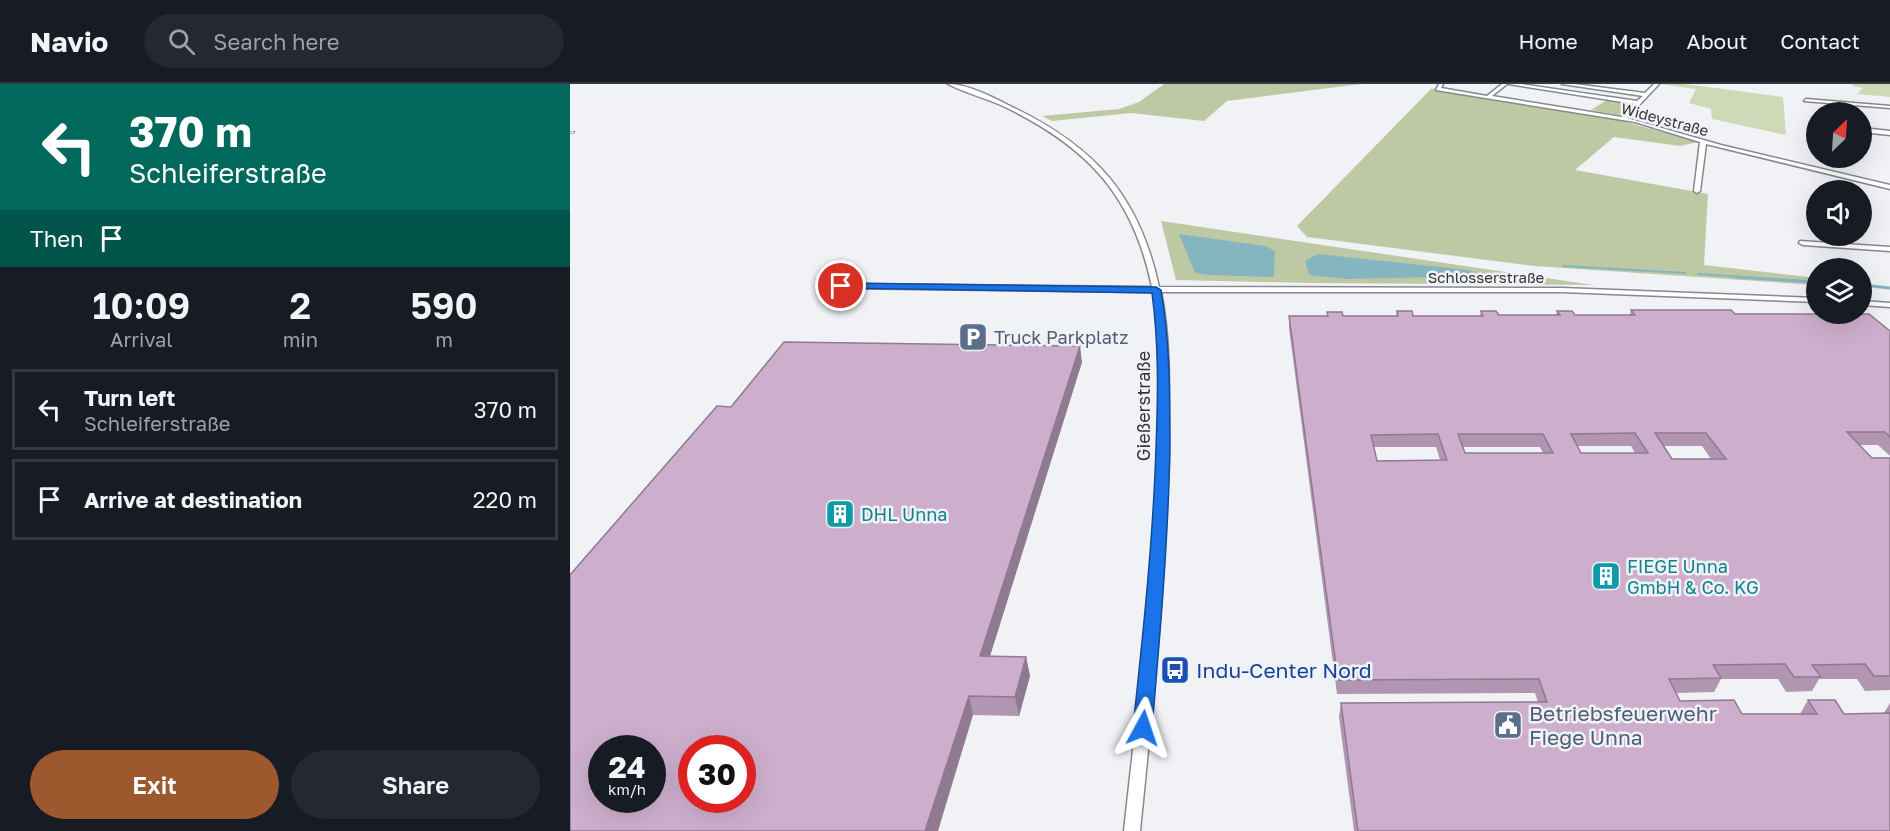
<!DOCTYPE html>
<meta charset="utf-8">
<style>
body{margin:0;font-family:"Golos Text",sans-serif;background:#242831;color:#f1f3f6;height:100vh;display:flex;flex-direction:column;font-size:22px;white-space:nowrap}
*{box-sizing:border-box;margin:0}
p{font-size:20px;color:#9ea1a6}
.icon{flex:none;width:33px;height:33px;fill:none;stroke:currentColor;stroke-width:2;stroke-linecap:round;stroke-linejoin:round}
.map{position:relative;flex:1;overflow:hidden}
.sheet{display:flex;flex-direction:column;background:#171b24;width:570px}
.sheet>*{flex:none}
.guide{background:#00695c;color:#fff;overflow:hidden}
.needle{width:39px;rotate:25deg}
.buttons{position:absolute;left:1236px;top:18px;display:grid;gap:12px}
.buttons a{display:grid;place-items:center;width:66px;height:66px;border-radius:50%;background:#171b24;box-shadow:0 6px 24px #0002;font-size:30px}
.speed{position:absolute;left:18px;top:651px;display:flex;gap:12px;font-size:30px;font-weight:700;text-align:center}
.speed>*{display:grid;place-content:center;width:78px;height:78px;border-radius:50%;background:#171b24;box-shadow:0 6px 24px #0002;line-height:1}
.speed small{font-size:15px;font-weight:400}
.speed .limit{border:9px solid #d22;background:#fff;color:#111}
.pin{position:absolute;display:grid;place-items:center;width:51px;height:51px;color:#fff;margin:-26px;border:3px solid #fff;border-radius:50%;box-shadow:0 2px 6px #0007}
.me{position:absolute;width:66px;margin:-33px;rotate:5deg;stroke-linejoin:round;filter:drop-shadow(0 0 4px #0008)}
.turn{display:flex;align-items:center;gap:21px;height:126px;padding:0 30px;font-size:27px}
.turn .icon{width:78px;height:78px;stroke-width:2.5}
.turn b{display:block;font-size:42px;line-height:51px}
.then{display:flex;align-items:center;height:57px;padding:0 30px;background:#0003;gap:12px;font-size:22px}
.eta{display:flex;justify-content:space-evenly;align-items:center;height:102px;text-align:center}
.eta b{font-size:36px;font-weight:600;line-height:42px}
.primary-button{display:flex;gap:12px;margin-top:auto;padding:12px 30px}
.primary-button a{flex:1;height:69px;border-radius:36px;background:#9e582e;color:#fff;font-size:24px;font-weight:600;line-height:69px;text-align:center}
.primary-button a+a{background:#242831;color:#f1f3f6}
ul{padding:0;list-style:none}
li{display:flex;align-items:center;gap:18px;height:81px;margin:0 12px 9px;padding:0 18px;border:3px solid #363941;border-radius:0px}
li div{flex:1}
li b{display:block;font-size:22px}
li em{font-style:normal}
header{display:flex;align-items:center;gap:36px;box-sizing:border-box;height:84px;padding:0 30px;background:#171b24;border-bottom:2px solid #363941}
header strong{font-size:28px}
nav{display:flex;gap:33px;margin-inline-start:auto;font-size:21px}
.search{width:420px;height:54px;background:#242831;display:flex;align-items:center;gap:15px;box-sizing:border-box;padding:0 21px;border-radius:33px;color:#9ea1a6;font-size:22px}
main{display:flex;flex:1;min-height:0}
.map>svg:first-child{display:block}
.green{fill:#cfd8b7}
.forest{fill:#bec9a3}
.water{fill:#85b5c1}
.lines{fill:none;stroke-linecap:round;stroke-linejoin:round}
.stream-far1{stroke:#85b5c1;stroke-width:2}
.stream{stroke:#85b5c1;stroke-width:3}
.street-casing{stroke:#87898c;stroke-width:3}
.street{fill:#fff;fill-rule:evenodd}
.rail-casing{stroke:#4b4c4d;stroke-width:2}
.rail{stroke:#f0f2f6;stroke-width:1.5;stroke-dasharray:5;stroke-linecap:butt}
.wall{fill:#b096b0;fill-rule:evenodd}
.shaded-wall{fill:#907a90}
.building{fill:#cdafcd;stroke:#907a90;stroke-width:1.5;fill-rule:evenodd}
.route{fill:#1a73e8;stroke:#114b97;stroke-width:1.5}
.labels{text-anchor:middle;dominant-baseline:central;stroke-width:5;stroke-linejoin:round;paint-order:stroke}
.far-street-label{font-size:15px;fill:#343536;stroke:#f0f2f6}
.service-label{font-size:18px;fill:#4e5e75;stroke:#f0f2f6;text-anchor:start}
.street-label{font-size:18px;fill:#343536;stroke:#f0f2f6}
.culture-label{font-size:18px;fill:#0d838f;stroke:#f0f2f6;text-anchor:start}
.near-transit-label{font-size:21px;fill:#164399;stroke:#f0f2f6;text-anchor:start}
.near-service-label{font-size:21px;fill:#4e5e75;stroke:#f0f2f6;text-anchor:start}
</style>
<header>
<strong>Navio</strong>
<div class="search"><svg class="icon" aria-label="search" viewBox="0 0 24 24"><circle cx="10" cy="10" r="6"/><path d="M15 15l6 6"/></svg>Search here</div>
<nav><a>Home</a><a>Map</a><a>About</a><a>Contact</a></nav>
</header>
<main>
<section class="sheet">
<div class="guide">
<div class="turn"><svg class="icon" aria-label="left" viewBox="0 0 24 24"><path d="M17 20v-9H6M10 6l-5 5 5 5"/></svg><div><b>370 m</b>Schleiferstraße</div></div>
<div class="then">Then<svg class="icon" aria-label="arrive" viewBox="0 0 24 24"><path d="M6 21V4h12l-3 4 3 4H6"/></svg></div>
</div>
<div class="eta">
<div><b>10:09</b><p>Arrival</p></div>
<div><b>2</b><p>min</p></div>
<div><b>590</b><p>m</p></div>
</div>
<ul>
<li><svg class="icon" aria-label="left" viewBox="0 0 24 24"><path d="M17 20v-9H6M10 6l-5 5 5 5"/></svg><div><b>Turn left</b><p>Schleiferstraße</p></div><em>370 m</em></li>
<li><svg class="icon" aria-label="arrive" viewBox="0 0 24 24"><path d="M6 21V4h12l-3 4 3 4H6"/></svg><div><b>Arrive at destination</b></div><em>220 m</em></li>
</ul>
<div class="primary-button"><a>Exit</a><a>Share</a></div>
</section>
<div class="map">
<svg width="1320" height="747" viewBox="0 0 1320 747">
<rect width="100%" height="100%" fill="#f0f2f6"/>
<g class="green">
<polygon points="1089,0 1115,0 1213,13 1216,51 1142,35 1141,25 1119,19 1126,5"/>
<polygon points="1284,0 1320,0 1320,13 1287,10 1293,4 1282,2"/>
</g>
<g class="forest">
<polygon points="594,0 791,0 657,17 634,37 561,29 482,37 472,32 549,25 569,18"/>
<polygon points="875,4 1048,32 1052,37 1128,58 1110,62 1044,53 1005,86 1138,110 1134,181 1246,194 1246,201 964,182 737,153 727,142 861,5"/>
<polygon points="1037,16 1067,21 1056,32 1021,26"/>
<polygon points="591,137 1023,201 739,199 606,196"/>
</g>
<g class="water">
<polygon points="609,150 695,162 705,167 704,193 639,191 625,189"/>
<polygon points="748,170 898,186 916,192 777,195 739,191 735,177"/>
</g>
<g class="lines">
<g class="stream-far1">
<polyline points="993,182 1115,189"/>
<polyline points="1128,190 1188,194"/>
</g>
<g class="stream">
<polyline points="1166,193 1246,198"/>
<polyline points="1292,201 1320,204"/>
</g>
<g class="street-casing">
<g id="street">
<path d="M378,0C397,0 421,12 438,21C523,61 569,110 589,203L992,204L1246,214V218L992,208H591C601,257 599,308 598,358C597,488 583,617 570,747H554C568,618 585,488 588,358C589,308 592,257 583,208L271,204L267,202L271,200L582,203C563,111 517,62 433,22C416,14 395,9 378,0Z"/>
<polygon points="869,0 873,0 871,4 917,12 932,0 937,0 922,12 1052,33 1065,20 939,0 950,0 1067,17 1073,12 992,0 1004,0 1075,9 1084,0 1089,0 1057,34 1151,61 1320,101 1320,105 1136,60 1130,107 1127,109 1124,107 1130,58 1065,38 866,6"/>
<polygon points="1236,15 1320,22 1320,24 1234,17"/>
<polygon points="1292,44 1320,47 1320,51 1292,48"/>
<polygon points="1230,157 1320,163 1320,167 1233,161 1229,159"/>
<polygon points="1292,217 1320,219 1320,223 1292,221"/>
</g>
</g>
<use href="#street" class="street"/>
<g class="rail-casing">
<polyline id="rail" points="0,49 4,48"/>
</g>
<use href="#rail" class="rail"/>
</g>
<g class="wall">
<path d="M1061,226L1165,230L1320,247V372L1308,361H1289L1302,374H1320V606L1295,607L1287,595H1249L1242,607L1216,608L1208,595H1151L1144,608L1106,609L1110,617L1172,630H1230L1238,616L1274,630L1314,629L1320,619V747H784L769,633L771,619L968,618L965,609L767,610L719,244V232H757V228L773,232H826L827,227L843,232H910L911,227L929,231H986L987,227L1005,231H1060ZM1008,362H1061L1065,369H1011ZM1094,362H1132L1141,375H1102ZM804,363H866L870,376L807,377ZM893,363H970L973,369H895Z"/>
<polygon points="512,278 420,572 456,573 460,592 449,632 403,631 161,323"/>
</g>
<g class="shaded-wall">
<polygon points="510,262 512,278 414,591 410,572"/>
<polygon points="456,573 460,592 449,632 445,613"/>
<polygon points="399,612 403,631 368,747 355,747"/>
</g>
<g class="building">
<path d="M1061,226H1161L1165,230H1299L1320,247V353L1315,348H1277L1302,374H1320V592H1304L1295,580L1242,581L1251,593H1224L1215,580L1143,581L1151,594L1099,595L1110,617L1164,616L1172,630H1247L1238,616H1265L1274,630L1320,629V747H788L771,619L977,618L969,595L768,596L719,232H758L757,228H772L773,232H828L827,227H842L843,232H913L911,227H926L929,231H990L987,227H1002L1005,231H1065ZM1065,349L1078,369H1011L1001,350ZM1085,349H1136L1156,375H1102ZM868,350L877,376L807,377L801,351ZM888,350H973L983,369H895Z"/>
<path d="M214,258L510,262L410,572L456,573L445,613L399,612L355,747H0V491L147,322L161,323ZM32,664H82V716H32ZM122,664H172V716H122Z"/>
</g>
<path class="route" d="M271,199L586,203L591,206C600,259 600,311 600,365C598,458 590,551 582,644L579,649L573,651L566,649L563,644C573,550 583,458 586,364C588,312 589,261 582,209L267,204L266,202Z"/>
<defs>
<g id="parking-square" transform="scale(1.5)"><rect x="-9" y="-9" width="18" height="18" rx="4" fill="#5c6f8a" stroke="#f0f2f6"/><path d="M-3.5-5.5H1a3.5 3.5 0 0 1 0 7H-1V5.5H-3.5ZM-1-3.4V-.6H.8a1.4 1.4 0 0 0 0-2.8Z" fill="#fff"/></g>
<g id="building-square" transform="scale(1.5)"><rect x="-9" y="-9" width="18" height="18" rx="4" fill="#0f9aa8" stroke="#f0f2f6"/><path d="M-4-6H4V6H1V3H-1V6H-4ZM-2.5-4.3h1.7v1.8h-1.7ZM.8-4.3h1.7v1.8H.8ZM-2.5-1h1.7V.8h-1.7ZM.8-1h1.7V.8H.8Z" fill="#fff"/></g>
<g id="bus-square" transform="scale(1.5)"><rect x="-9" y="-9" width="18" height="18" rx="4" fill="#1a4fb4" stroke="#f0f2f6"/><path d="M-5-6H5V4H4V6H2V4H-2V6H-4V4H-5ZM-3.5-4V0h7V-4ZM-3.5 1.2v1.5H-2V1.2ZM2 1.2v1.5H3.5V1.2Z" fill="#fff"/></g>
<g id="civic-square" transform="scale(1.5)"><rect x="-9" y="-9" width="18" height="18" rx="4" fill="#5c6f8a" stroke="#f0f2f6"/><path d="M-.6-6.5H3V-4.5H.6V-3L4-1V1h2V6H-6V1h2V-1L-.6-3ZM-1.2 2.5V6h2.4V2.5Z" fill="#fff"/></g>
</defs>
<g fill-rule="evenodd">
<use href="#parking-square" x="403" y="253"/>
<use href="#building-square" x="270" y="430"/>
<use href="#building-square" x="1036" y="492"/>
<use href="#bus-square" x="605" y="586"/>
<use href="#civic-square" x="938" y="641"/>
</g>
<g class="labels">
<g class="far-street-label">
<text transform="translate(1095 35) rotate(15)">Wideystraße</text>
<text x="916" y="193">Schlosserstraße</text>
</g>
<g class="service-label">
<text x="424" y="253">Truck Parkplatz</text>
</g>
<g class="street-label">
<text transform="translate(573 322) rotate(-90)">Gießerstraße</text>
</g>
<g class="culture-label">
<text x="291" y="430">DHL Unna</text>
<text x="1057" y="482">FIEGE Unna<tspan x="1057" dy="21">GmbH &amp; Co. KG</tspan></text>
</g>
<g class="near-transit-label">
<text x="626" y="586">Indu-Center Nord</text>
</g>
<g class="near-service-label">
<text x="959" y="629">Betriebsfeuerwehr<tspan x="959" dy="24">Fiege Unna</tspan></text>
</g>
</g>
</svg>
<div class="buttons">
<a><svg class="needle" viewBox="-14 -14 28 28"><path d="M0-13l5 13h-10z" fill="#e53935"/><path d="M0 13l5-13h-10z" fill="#9ea1a6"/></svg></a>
<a><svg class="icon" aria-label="sound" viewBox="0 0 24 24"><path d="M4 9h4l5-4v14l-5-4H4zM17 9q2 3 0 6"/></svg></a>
<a><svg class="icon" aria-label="layers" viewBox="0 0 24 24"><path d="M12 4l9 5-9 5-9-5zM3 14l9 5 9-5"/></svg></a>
</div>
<div class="speed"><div>24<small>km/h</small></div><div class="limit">30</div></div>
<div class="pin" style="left:271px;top:202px;background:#d93025"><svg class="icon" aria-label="arrive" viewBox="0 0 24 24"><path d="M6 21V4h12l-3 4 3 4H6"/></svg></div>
<svg class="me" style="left:573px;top:644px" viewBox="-20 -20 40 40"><path d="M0-17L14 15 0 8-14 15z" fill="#1a73e8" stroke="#fff" stroke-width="4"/></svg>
</div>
</main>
